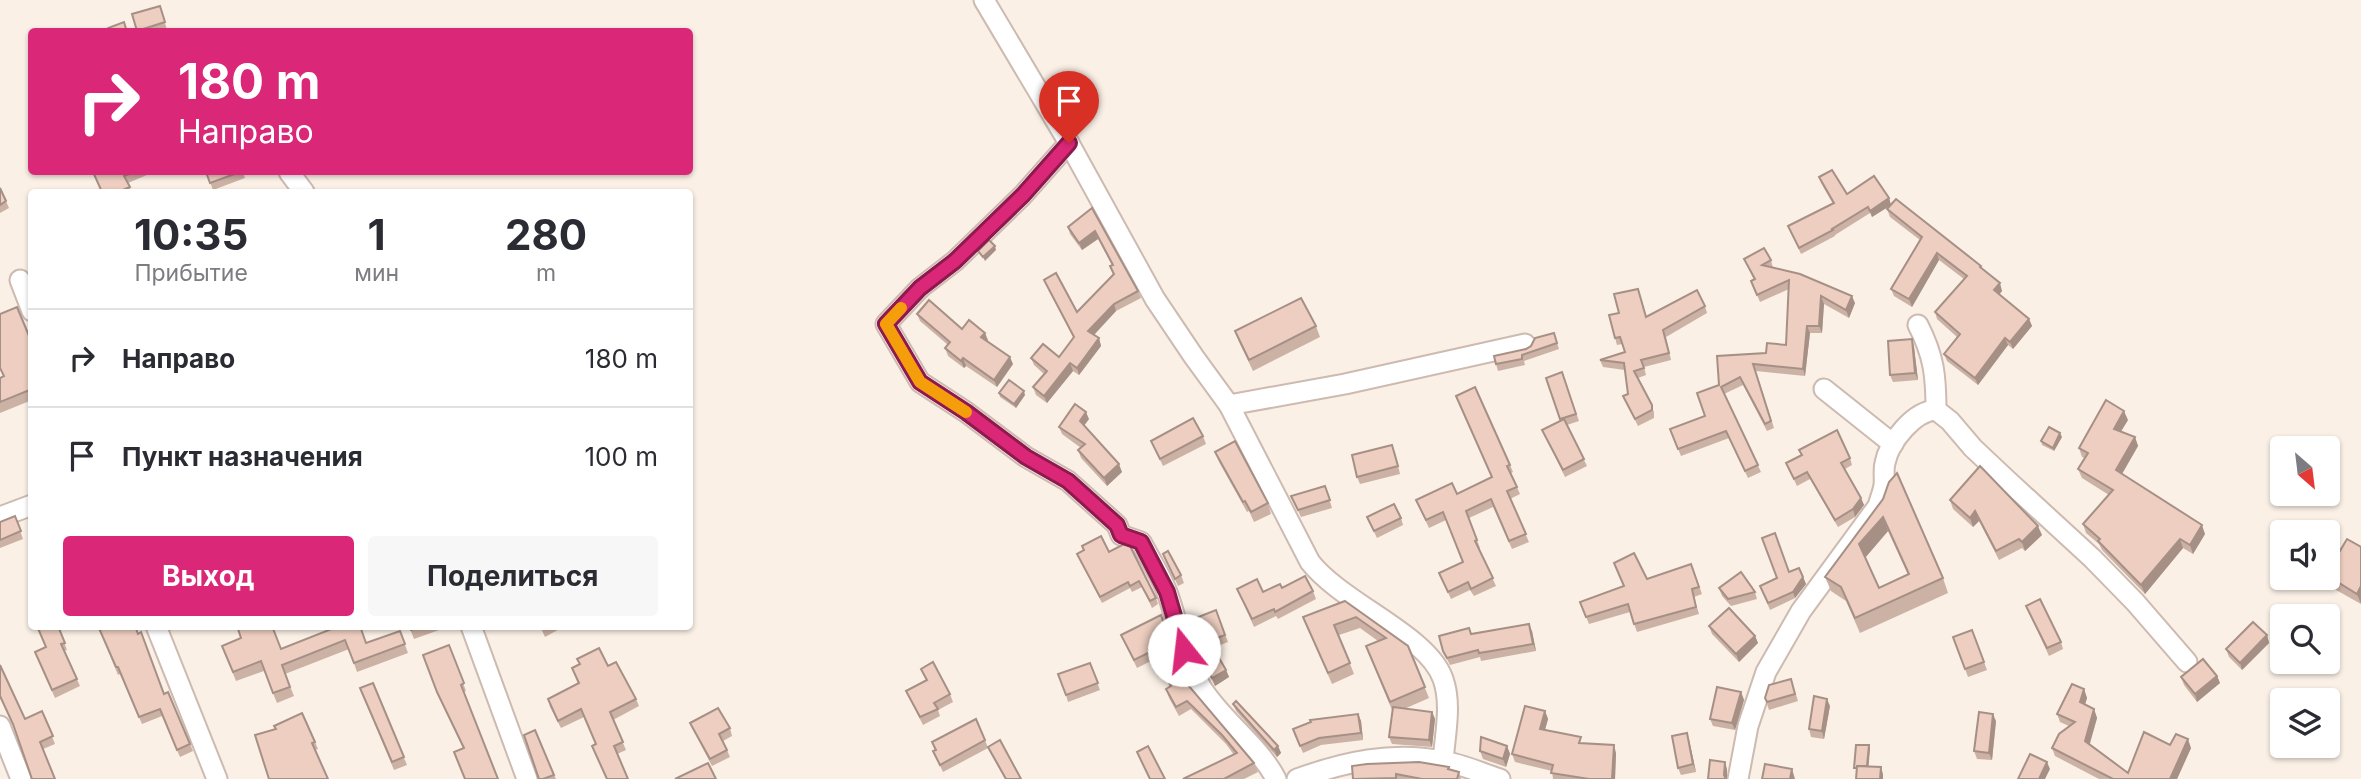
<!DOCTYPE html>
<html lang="ru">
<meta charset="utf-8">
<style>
body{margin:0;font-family:Inter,sans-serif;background:#f7f7f7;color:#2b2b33;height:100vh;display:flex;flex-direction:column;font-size:26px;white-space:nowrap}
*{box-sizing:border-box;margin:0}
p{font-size:23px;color:#7c7c81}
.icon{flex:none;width:38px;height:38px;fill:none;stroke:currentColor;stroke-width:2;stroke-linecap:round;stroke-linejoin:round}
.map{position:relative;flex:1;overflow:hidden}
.side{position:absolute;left:28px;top:189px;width:665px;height:441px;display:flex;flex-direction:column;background:#fff;border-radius:7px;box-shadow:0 2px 5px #0004}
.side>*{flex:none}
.hud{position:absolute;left:28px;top:28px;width:665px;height:147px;border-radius:7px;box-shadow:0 2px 5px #0004;background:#db2777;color:#fff;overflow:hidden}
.needle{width:46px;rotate:152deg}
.controls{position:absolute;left:2270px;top:436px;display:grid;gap:14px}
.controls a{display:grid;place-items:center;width:70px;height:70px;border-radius:7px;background:#fff;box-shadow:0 2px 5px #0004;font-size:35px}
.pin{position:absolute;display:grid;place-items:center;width:60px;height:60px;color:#fff;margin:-72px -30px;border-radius:50% 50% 50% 0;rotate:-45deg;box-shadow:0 0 7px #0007}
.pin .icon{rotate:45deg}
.me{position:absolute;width:77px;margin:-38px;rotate:344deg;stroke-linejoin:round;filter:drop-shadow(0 0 5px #0008)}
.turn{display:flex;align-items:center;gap:24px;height:147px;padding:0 35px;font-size:32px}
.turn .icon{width:91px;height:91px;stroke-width:2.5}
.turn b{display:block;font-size:49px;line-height:60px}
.eta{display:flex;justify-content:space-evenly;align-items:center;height:119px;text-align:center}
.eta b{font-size:42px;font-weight:700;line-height:49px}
.cta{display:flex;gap:14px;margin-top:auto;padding:14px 35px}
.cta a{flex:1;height:80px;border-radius:7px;background:#db2777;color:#fff;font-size:28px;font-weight:700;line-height:80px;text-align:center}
.cta a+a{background:#f7f7f7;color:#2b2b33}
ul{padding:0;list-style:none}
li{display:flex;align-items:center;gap:21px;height:98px;padding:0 35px;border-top:2px solid #e1e1e2}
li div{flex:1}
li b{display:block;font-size:26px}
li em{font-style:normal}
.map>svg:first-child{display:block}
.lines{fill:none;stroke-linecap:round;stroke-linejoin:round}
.minor-casing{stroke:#cdbab0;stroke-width:23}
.minor{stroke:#fff;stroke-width:19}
.wall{fill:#ccb1a5;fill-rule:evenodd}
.shaded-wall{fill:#a69086}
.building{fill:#edcec0;stroke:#a69086;stroke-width:2;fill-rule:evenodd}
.route-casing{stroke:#8e194d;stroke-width:18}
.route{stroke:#db2777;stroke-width:12}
.slow{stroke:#f59e0b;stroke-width:12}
</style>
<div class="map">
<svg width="2361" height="779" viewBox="0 0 2361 779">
<rect width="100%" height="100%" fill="#faf0e6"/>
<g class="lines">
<g class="minor-casing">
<g id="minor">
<path d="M984,0L1069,143L1155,299L1194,357L1229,405L1310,562C1343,604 1428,635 1443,679C1452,704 1445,735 1443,761"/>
<path d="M1069,143L1023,195L955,261L920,288L886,324L920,382L966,412L1026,457L1068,481L1117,525L1121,535L1141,542C1150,559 1162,577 1168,595C1179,627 1184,657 1201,687C1222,721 1258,744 1276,779"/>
<polyline points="289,172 304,192"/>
<polyline points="20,280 32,311"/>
<path d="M1918,325C1934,356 1936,376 1936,410"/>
<polyline points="1824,389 1893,444"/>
<polyline points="1229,405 1345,384 1525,344"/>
<polyline points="0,517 32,505"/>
<polyline points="156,626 217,779"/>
<polyline points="471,626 527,779"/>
<polyline points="0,726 21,779"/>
<path d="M1297,779C1344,762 1392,751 1442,761C1462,764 1481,773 1500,779"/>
<path d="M1738,779L1748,726L1766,672L1801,611L1878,506C1880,499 1883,492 1884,485C1885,478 1883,470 1885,463C1889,442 1914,411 1936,410L1950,421L1973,448L2007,480L2092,558L2135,602L2187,662"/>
</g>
</g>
<use href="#minor" class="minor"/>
</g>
<g class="wall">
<polygon points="160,6 167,30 161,32 137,32 132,14"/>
<polygon points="92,172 154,172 128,183 131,192 102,192"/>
<polygon points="206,172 243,172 245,178 213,190"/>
<polygon points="1819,177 1847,194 1889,198 1891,205 1872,217 1870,213 1835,235 1835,236 1801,254 1788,226 1833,204 1821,183"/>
<polygon points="0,188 9,208 0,213"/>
<polygon points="1092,208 1138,291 1141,298 1116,311 1094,335 1099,338 1101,346 1079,375 1073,371 1047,403 1036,395 1033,387 1044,374 1034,365 1031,358 1059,357 1074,338 1047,287 1044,280 1077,312 1113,275 1110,266 1112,265 1098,239 1082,250 1070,234 1068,227"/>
<polygon points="1887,209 1983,269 2002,291 1999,295 2029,319 2032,326 2013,349 2008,345 1978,385 1947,361 1944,354 1957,337 1937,319 1935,312 1964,279 1939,260 1912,307 1894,296 1891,289 1920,240 1890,217"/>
<polygon points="1744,259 1771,260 1773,268 1855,303 1849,318 1824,304 1822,333 1810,333 1805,376 1756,371 1774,428 1767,431 1743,385 1724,394 1761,472 1748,478 1729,438 1681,456 1670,429 1705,416 1719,385 1766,353 1786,345 1789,289 1760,302 1751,281 1754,280"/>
<polygon points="1705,306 1707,313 1666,337 1671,360 1644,367 1646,375 1638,378 1654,412 1654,418 1638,426 1623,396 1628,394 1625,370 1603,367 1600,360 1625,352 1622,344 1617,345 1615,338 1646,317"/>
<polygon points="917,314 962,329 988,340 987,341 1013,364 997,387 966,366 964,368 948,356 945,348 948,345 920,321"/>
<polygon points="1316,326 1320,337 1253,371 1239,342 1235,331"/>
<polygon points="1554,333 1559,349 1524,361 1525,365 1498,371 1496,364"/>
<polygon points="1912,339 1914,347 1918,380 1893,382 1890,375"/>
<polygon points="32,343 32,400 0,413 0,378 3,377"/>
<polygon points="1562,372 1579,421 1567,425 1587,466 1565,477 1542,430 1560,421 1546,378"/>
<polygon points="999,393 1025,395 1016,408 1000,397"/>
<polygon points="1089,419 1084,426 1122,472 1107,486 1081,458 1078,450 1081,448 1062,434 1059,427"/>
<polygon points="2128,420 2121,431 2135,437 2138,446 2122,474 2205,534 2193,554 2183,548 2145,594 2102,550 2099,544 2086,533 2083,524 2109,495 2082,478 2078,469 2085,458 2082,457 2079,448"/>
<polygon points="1203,436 1206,444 1163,466 1151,441"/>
<polygon points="2062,437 2054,451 2042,445 2041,441"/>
<polygon points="1799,450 1850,458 1852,465 1845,469 1861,498 1864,505 1855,517 1838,527 1810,479 1797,486 1786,463 1801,455"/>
<polygon points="1215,452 1268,503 1271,514 1254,522 1249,511 1247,512 1219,462"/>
<polygon points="1395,452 1400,474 1360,484 1357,477"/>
<polygon points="1510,465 1513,472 1511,473 1520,494 1510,499 1529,542 1512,549 1493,507 1469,518 1480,548 1479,548 1496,586 1474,596 1470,590 1451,599 1439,573 1462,562 1446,520 1429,528 1416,500 1457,494 1492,477"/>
<polygon points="1325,486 1332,508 1301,517 1291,496"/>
<path d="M1883,499L1943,578L1948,593L1860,633L1846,601L1831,591L1825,577ZM1888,531L1908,575L1879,588L1865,558Z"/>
<polygon points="1950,500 2042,535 2025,551 2022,548 1999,560 1979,521 1973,527 1953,509"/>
<polygon points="15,516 23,539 0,548 0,522"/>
<polygon points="1367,517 1401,518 1403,525 1377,538"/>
<polygon points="2347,539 2361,604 2329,586 2326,578 2328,578 2328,571"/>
<polygon points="1124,544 1156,598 1158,604 1152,608 1142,587 1132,592 1130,588 1102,603 1077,554 1109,552"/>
<polygon points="1163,554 1181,575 1184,583 1178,586"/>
<polygon points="1691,564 1702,594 1694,597 1699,614 1637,632 1630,612 1589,624 1580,602"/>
<polygon points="1789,572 1803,577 1806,584 1795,598 1770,610 1760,586"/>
<polygon points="1282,588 1313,591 1316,599 1278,619 1276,616 1254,627 1237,589 1263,592"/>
<polygon points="1719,588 1755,592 1757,599 1731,606 1722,596"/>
<polygon points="1345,601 1408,646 1429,698 1404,709 1432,712 1435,719 1432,747 1392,744 1389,737 1392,710 1370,657 1378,641 1360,628 1339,635 1354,674 1332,684 1303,617"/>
<polygon points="2026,606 2061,642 2063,649 2049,656"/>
<polygon points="1216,610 1228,642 1213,648 1226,670 1229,677 1215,686 1202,660 1188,621"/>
<polygon points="58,626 67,650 64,651 80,686 55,698 35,652 46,647"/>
<polygon points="98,626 164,694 168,692 193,751 180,757 162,716 142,724 120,674 118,675"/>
<polygon points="339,626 366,643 400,631 408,653 357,672 349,649 285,674 294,696 277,703 264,671 236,681 222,646 281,649"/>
<polygon points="409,626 441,626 442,629 414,639"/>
<polygon points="540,626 565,626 545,637"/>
<polygon points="1709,626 1755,636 1758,643 1739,662 1712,634"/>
<polygon points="1469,628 1472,634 1532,631 1536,651 1481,661 1480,657 1450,665 1443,651"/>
<polygon points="1972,630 1987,670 1968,677 1953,637"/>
<polygon points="1121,635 1177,662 1188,685 1254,763 1258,772 1244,779 1183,779 1234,755 1226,744 1191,709 1179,716 1169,698 1166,689 1170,687 1155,659 1137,668"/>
<polygon points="2267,635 2269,643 2242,670 2229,657 2226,649"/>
<polygon points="449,645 466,691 464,692 463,748 440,699 423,655"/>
<polygon points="577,659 608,666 636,699 639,706 613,720 626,750 617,754 628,779 607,779 595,753 592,746 596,744 584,717 561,728 550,707 548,699 578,684 572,668 579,664"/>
<polygon points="1090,663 1100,690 1068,702 1066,695"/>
<polygon points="0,665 25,719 42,711 55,744 43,749 15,730 0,698"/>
<polygon points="921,669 950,694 953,702 938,710 940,716 923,725 906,691 926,681"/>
<polygon points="2217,676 2220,683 2197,702 2184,685 2181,677"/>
<polygon points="1791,679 1798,701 1769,710 1765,698"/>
<polygon points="373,683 407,765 394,770 363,696"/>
<polygon points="2084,689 2087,698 2085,705 2094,709 2097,718 2090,744 2128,773 2170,745 2191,748 2177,779 2099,779 2055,756 2052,748 2069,726 2060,722 2057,714"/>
<polygon points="1741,692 1744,700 1735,730 1713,726 1710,719"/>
<polygon points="1233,704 1278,746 1281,753 1277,757 1236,711"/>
<polygon points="1830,706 1824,739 1811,737 1809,729"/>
<polygon points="1545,711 1548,719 1545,730 1583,744 1616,753 1615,779 1553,779 1552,771 1515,762 1512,754"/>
<polygon points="1358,714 1361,721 1363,740 1321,745 1303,753 1293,729"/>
<polygon points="1996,721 1992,760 1977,759 1974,751"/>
<polygon points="690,723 730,728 732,736 723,741 730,757 712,766 693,730"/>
<polygon points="535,730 556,779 539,779"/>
<polygon points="1687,733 1689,740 1696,772 1681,775 1678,768"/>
<polygon points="255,735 315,742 318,749 315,750"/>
<polygon points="985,740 988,748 943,772 933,751 935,751 932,742"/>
<polygon points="1507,746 1510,754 1506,767 1483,759 1480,751"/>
<polygon points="988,747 1021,779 1005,779 991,754"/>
<polygon points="1449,767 1450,769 1459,772 1461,779 1353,779"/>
</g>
<g class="shaded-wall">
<polygon points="1889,198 1891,205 1872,217 1870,211"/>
<polygon points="1095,231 1098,239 1082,250 1079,243"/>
<polygon points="995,246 996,250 985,261 983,257"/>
<polygon points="1937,253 1939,260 1912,307 1909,299"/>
<polygon points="2000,283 2002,291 1996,298 1994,290"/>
<polygon points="1821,296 1824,304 1822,333 1819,326"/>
<polygon points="1852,296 1855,303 1849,318 1846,310"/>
<polygon points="1114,304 1116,311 1091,338 1088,331"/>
<polygon points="2029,319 2032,326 2013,349 2010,342"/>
<polygon points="1807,326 1810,333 1805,376 1803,369"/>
<polygon points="985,333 988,340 984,344 981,337"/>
<polygon points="1099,338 1101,346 1079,375 1077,368"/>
<polygon points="2005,338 2008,345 1978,385 1975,378"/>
<polygon points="1912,339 1914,347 1918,380 1915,373"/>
<polygon points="1010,357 1013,364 997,387 994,380"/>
<polygon points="963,358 966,366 964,368 961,361"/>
<polygon points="1070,363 1073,371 1047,403 1044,396"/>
<polygon points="1024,391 1025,395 1016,408 1014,404"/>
<polygon points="2124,411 2128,420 2117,438 2114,429"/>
<polygon points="1086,412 1089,419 1082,428 1080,421"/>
<polygon points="2060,433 2062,437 2054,451 2053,448"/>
<polygon points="2135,437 2138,446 2119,479 2116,470"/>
<polygon points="1119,464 1122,472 1107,486 1104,478"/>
<polygon points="1861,498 1864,505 1855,517 1853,509"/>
<polygon points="1975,511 1979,521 1973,527 1970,518"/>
<polygon points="1883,517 1888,531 1864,559 1859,544"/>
<polygon points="2202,525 2205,534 2193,554 2190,545"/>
<polygon points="2038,526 2042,535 2025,551 2022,542"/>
<polygon points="2180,539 2183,548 2145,594 2141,585"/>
<polygon points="1803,577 1806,584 1795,598 1793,592"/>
<polygon points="2361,586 2361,604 2357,594"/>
<polygon points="1529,624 1532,631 1536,651 1533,644"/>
<polygon points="2267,635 2269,643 2242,670 2240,663"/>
<polygon points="1755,636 1758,643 1739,662 1736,654"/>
<polygon points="1226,670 1229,677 1215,686 1212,678"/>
<polygon points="2217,676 2220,683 2197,702 2195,694"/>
<polygon points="2084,689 2087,698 2083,711 2080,702"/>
<polygon points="1741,692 1744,700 1735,730 1732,723"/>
<polygon points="1827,699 1830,706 1824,739 1822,731"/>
<polygon points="2094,709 2097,718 2088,749 2085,741"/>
<polygon points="1545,711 1548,719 1543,737 1540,729"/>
<polygon points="1432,712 1435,719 1432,747 1429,740"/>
<polygon points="1358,714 1361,721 1363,740 1361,733"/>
<polygon points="1993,714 1996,721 1992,760 1989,753"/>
<polygon points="1687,733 1689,740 1696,772 1693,764"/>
<polygon points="2188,739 2191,748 2177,779 2170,779"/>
<polygon points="1614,745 1616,753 1615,779 1612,779"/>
<polygon points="1869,745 1870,749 1868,773 1867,769"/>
<polygon points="1278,746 1281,753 1277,757 1274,750"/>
<polygon points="1507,746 1510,754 1506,767 1503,759"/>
<polygon points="1725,762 1727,769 1727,779 1724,775"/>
<polygon points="2047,762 2050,769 2045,779 2039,779"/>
<polygon points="1881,767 1883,774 1883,779 1880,779"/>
<polygon points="1792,769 1795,779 1790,779"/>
</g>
<g class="building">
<polygon points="160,6 165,22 137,31 132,14"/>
<polygon points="124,22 127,32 109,32 108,28"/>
<polygon points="1832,170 1847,194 1874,176 1889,198 1870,211 1868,207 1832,229 1833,230 1799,248 1788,226 1834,203 1819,177"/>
<polygon points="93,172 134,172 124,176 130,187 118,192 102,192"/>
<polygon points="206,172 240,172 210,183"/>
<polygon points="0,188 6,201 0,205"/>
<polygon points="1896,199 1981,266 1980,267 2000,283 1994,290 2029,319 2010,342 2005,338 1975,378 1944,354 1960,334 1935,312 1967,276 1937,253 1909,299 1891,289 1922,237 1887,209"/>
<polygon points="1092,208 1138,291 1114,304 1088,331 1099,338 1077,368 1070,363 1044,396 1033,387 1047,371 1031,358 1043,344 1059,357 1074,337 1044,280 1056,273 1077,312 1114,274 1110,266 1113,265 1095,231 1079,243 1068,227"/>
<polygon points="989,240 995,246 983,257 978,251"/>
<polygon points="1764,248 1771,260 1762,265 1800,274 1852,296 1846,310 1821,296 1819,326 1807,326 1803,369 1753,364 1771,421 1765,424 1740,377 1721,387 1758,465 1745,471 1726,431 1678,449 1670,429 1705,416 1697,393 1719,385 1717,356 1766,353 1767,343 1786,345 1789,280 1757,295 1751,281 1755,279 1744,259"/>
<polygon points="1638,289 1646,317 1697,290 1705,306 1663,330 1669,353 1641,360 1644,368 1634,371 1652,405 1652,410 1635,419 1623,396 1628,394 1624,363 1600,360 1625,352 1620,337 1615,338 1609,315 1619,313 1614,294"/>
<polygon points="1301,298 1316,326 1249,360 1235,331"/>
<polygon points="929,300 962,329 969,320 985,333 981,337 1010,357 994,380 963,358 961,361 945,348 950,342 917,314"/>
<polygon points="17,307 32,343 32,389 0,402 0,378 4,376 0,368 0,314"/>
<polygon points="1554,333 1557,343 1522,355 1522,359 1496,364 1494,356 1526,349 1531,346 1535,338"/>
<polygon points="1912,339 1915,373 1890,375 1888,341"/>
<polygon points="1562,372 1576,414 1560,419 1546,378"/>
<polygon points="1009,380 1024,391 1014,404 999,393"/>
<polygon points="1475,387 1510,465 1507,466 1517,487 1507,491 1526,534 1509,541 1491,499 1466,511 1477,540 1475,541 1493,578 1471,589 1468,582 1448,592 1439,573 1463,562 1443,512 1426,520 1416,500 1452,483 1457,494 1492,477 1456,396"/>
<polygon points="2106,400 2124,411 2114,429 2135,437 2116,470 2202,525 2190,545 2180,539 2141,585 2098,541 2100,539 2083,524 2113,490 2078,469 2088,453 2079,448"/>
<polygon points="1075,404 1086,412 1080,421 1119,464 1104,478 1078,450 1085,444 1059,427"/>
<polygon points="1193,418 1203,436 1160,459 1151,441"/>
<polygon points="1564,419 1584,459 1563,470 1542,430"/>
<polygon points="2049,427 2060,433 2053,448 2041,441"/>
<polygon points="1837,430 1850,458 1841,463 1861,498 1853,509 1835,520 1807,472 1794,479 1786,463 1802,455 1799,450"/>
<polygon points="1235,441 1268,503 1251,512 1245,501 1243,502 1215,452"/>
<polygon points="1392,445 1398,466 1357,477 1352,455"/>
<polygon points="1980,466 2038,526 2022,542 2019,539 1996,551 1975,511 1970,518 1950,500"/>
<path d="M1897,473L1943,578L1855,618L1841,587L1825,577L1883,499L1889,482ZM1883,517L1909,574L1879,588L1859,544Z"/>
<polygon points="1325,486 1330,500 1298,510 1291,496"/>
<polygon points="1394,504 1401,518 1374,531 1367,517"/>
<polygon points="15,516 21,531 0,540 0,522"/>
<polygon points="1775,533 1789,572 1799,568 1803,577 1793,592 1768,603 1760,586 1777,578 1762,538"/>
<polygon points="1101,536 1109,552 1124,544 1130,546 1156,598 1150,601 1139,581 1130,586 1128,582 1100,597 1077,554 1084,550 1082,546"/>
<polygon points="2347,539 2361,547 2361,586 2357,594 2328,576 2328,571"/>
<polygon points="1168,551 1181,575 1175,579 1163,554"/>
<polygon points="1634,553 1647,579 1691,564 1699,587 1692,589 1696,607 1634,624 1628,604 1586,617 1580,602 1624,586 1614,563"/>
<polygon points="1741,572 1755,592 1728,599 1719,588"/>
<polygon points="1305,576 1313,591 1275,612 1274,609 1252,619 1237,589 1257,579 1263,592 1280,584 1282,588"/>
<polygon points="2040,599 2061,642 2047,648 2026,606"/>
<polygon points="1345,601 1408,646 1425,687 1390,702 1366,646 1386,638 1356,617 1334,625 1350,663 1328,673 1303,617"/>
<polygon points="1729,608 1755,636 1736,654 1709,626"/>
<polygon points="1216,610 1225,635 1209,641 1226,670 1212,678 1199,652 1188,621"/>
<polygon points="1161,615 1176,660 1188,685 1254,763 1224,779 1183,779 1237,753 1222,735 1187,701 1176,707 1166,689 1171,686 1152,651 1134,660 1121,635"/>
<polygon points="2253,622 2267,635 2240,663 2226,649"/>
<polygon points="1529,624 1533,644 1479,653 1478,650 1447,658 1443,651 1439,636 1469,628 1471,634"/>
<polygon points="37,626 58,626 65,643 61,644 77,679 52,690 35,652 46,647"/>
<polygon points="98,626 135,626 138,634 141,632 164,694 168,692 190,744 177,750 160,709 139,717 118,667 116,667"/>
<polygon points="237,626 272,626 281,649 339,626 360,626 366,643 400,631 405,644 354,663 345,640 282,665 290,687 273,693 261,661 233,672 222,646 241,638"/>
<polygon points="409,626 420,626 411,630"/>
<polygon points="1972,630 1984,662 1965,669 1953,637"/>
<polygon points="449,645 464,683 461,685 498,779 465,779 454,752 464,748 437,692 423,655"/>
<polygon points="599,648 608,666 616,662 636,699 610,712 623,742 614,746 628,779 607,779 592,746 596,744 581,709 558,721 548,699 579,683 572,668 580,664 577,659"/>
<polygon points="2203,659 2217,676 2195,694 2181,677"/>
<polygon points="933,662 950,694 934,703 938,709 920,717 906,691 927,680 921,669"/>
<polygon points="1090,663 1098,683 1066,695 1058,674"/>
<polygon points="0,665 25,719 42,711 53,736 40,742 55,779 32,779 13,724 0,696"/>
<polygon points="1791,679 1795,694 1767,702 1765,698 1769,685"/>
<polygon points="373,683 404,757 392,762 360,688"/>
<polygon points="2072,684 2084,689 2080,702 2094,709 2085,741 2128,773 2144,732 2170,745 2176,734 2188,739 2170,779 2113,779 2052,748 2059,734 2075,722 2057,714"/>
<polygon points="1717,687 1741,692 1732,723 1710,719"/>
<polygon points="1814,696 1827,699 1822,731 1809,729"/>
<polygon points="1236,701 1278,746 1274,750 1233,704"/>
<polygon points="1525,706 1545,711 1540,729 1581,737 1579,743 1614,745 1612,779 1589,779 1551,773 1553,765 1512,754"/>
<polygon points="1393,707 1432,712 1429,740 1389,737"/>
<polygon points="718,708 730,728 719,734 727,750 710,759 690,723"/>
<polygon points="1979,712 1993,714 1989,753 1974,751"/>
<polygon points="302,713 315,742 312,743 328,779 269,779 255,735 276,729 274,726"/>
<polygon points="1358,714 1361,733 1319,738 1300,746 1293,729 1311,722 1310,720"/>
<polygon points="976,719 985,740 940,765 933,751 936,750 932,742"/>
<polygon points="535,730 554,775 543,779 539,779 524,735"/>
<polygon points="1687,733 1693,764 1678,768 1672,736"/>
<polygon points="1481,737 1507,746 1503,759 1480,751"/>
<polygon points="1000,740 1021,779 1006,779 988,747"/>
<polygon points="1856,745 1869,745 1867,766 1857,766 1857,768 1854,768"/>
<polygon points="1148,746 1165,779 1150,779 1137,752"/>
<polygon points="2030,754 2047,762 2039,779 2018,779"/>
<polygon points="1710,760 1725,762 1724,775 1726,779 1708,779"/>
<polygon points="1419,762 1449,767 1448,769 1459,772 1457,779 1422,779 1396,774 1396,778 1353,779 1352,766 1367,764"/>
<polygon points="708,763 716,779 675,779"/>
<polygon points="1765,764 1792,769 1790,779 1762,779"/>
<polygon points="1857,766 1881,767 1880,779 1856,779"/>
</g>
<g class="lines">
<g class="route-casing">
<polyline id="route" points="1069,143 1023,195 955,261 920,288 886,324 920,382 966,412 1026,457 1068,481 1117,525 1121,535 1141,542 1167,592 1184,650"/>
</g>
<use href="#route" class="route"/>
<polyline class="slow" points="901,308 886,324 920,382 966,412"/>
</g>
</svg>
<div class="controls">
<a><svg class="needle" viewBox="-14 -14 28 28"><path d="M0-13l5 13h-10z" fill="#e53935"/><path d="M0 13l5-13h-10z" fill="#7c7c81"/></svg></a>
<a><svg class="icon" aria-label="sound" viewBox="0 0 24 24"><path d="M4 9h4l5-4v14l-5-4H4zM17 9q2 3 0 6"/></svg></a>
<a><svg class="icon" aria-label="search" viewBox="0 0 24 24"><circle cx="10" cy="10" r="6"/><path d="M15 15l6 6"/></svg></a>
<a><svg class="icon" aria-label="layers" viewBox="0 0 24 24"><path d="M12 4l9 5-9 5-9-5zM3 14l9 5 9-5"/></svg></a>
</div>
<div class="pin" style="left:1069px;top:143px;background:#d93025"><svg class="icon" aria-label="arrive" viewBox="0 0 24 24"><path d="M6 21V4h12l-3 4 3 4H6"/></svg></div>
<svg class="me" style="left:1184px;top:650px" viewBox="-20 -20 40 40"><circle r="19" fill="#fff"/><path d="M0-13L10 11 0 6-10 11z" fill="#db2777"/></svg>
<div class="hud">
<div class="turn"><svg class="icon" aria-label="right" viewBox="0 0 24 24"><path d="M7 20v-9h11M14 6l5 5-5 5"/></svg><div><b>180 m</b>Направо</div></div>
</div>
<section class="side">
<div class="eta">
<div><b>10:35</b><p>Прибытие</p></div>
<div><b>1</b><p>мин</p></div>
<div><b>280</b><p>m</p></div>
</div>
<ul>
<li><svg class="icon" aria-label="right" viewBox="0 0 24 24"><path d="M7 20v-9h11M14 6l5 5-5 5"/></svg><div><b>Направо</b></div><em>180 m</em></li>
<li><svg class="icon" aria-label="arrive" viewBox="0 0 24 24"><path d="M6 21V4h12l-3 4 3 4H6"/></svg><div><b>Пункт назначения</b></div><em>100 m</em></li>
</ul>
<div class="cta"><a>Выход</a><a>Поделиться</a></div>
</section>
</div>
